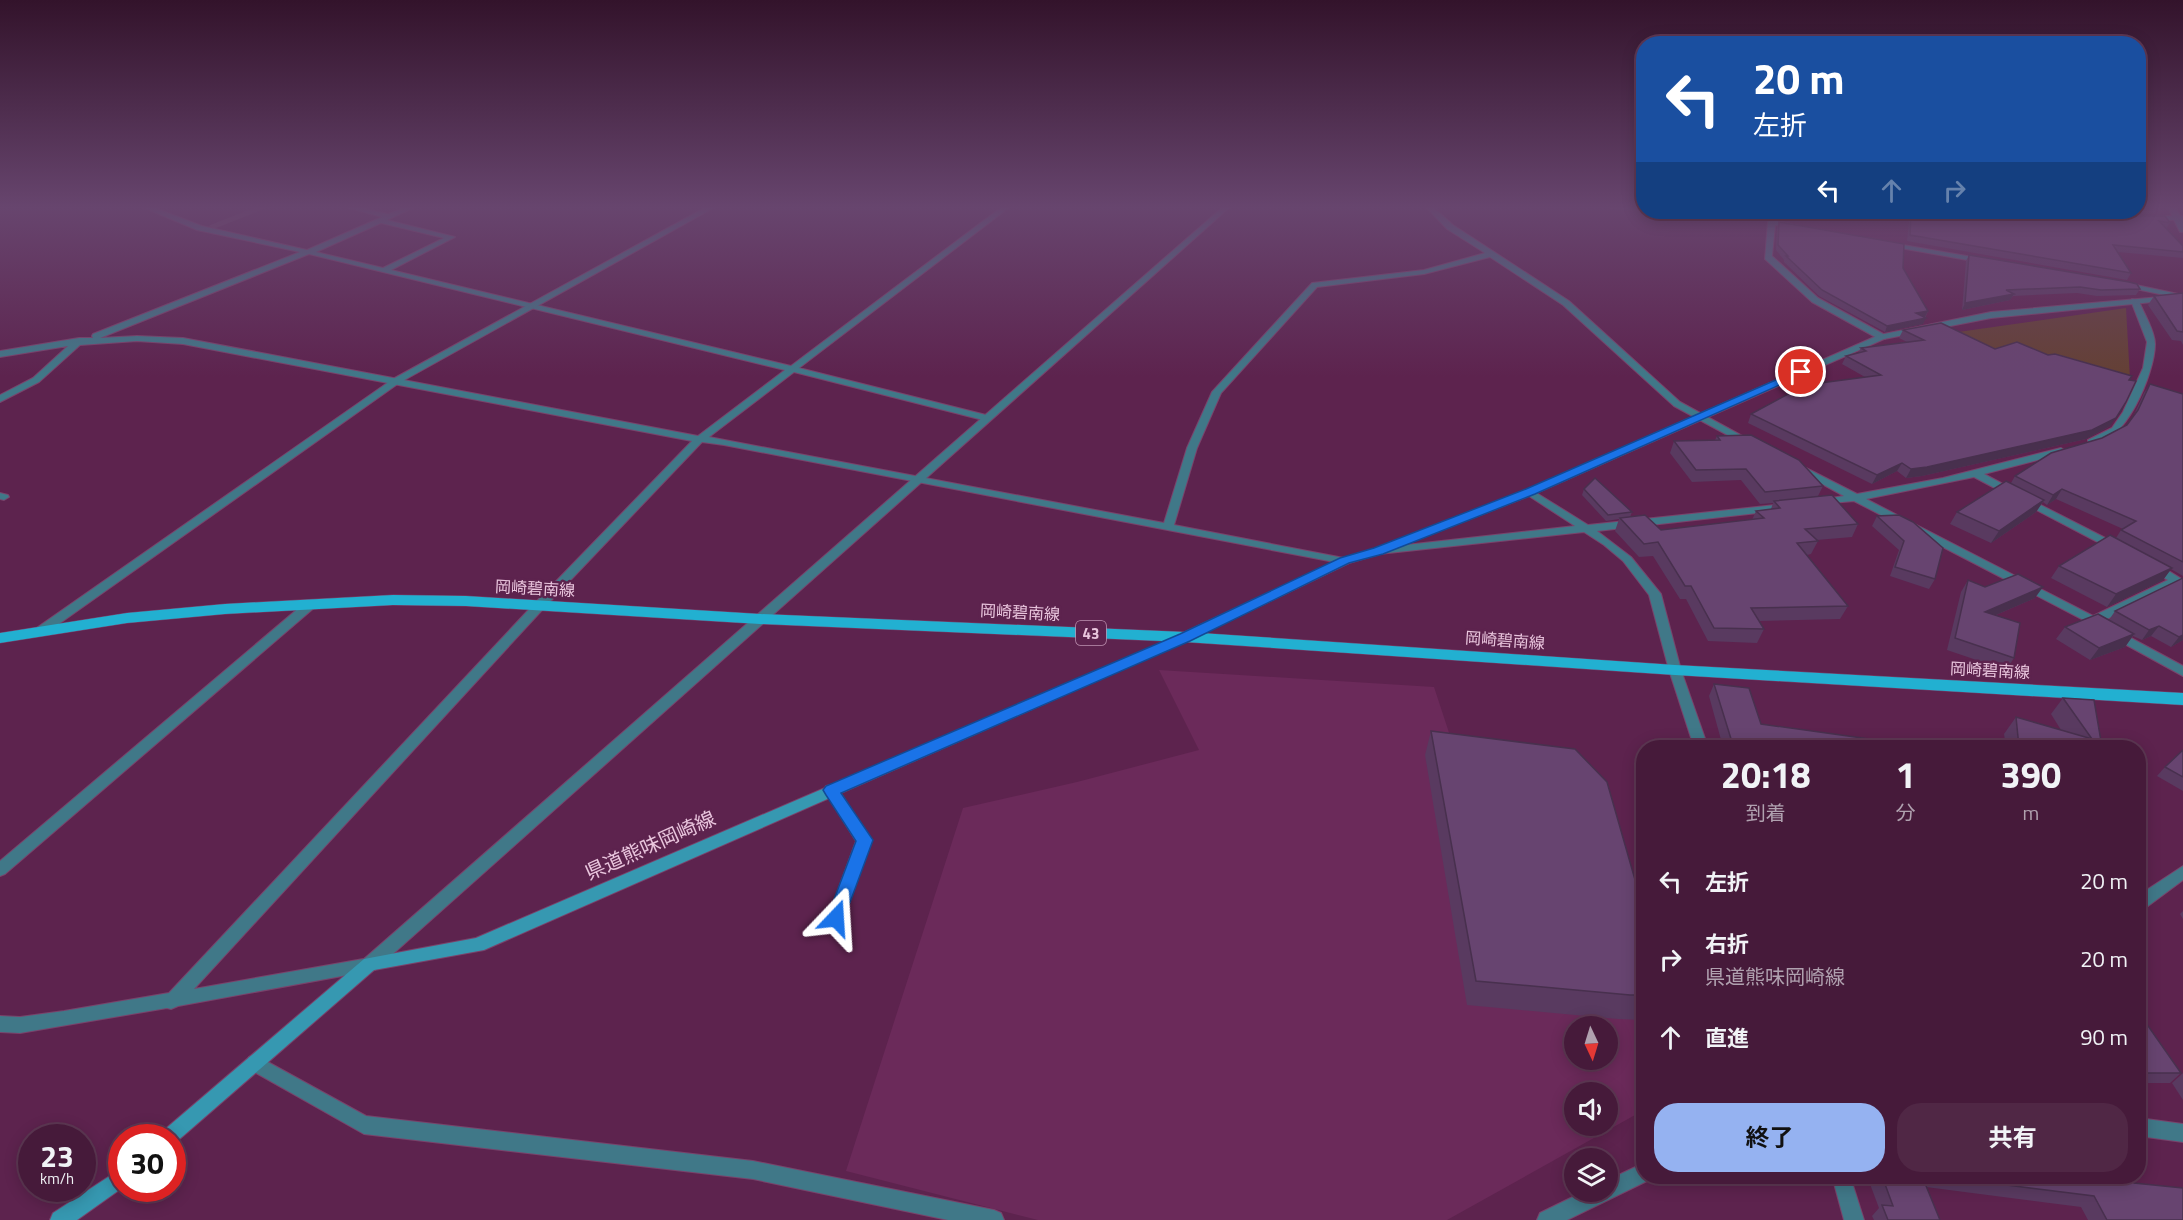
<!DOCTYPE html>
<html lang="ja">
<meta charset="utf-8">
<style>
body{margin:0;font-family:"Titillium Web","Noto Sans JP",sans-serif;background:#502745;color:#f1f3f6;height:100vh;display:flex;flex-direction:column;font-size:22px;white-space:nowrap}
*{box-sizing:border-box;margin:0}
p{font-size:20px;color:#b0a1af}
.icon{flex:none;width:33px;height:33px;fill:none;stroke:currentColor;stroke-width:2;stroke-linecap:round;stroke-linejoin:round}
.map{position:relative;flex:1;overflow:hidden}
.drawer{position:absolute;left:1636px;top:740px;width:510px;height:444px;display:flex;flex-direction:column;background:#461a3a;border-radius:24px;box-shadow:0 3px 15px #0003,0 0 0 2px #5e3854}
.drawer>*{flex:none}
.top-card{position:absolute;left:1636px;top:36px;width:510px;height:183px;border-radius:24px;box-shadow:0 3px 15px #0003,0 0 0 2px #5e3854;background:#1a4fa0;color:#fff;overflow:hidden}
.needle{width:39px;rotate:176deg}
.fabs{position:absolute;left:1564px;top:1016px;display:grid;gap:12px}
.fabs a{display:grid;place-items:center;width:54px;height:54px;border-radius:50%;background:#461a3a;box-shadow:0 3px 15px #0003,0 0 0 2px #5e3854;font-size:30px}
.speed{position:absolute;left:18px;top:1124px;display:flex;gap:12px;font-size:30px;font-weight:700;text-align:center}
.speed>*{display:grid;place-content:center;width:78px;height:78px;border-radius:50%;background:#461a3a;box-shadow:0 3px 15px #0003,0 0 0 2px #5e3854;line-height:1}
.speed small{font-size:15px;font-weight:400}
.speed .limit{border:9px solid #d22;background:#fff;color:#111}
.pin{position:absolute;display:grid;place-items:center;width:51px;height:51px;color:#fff;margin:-26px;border:3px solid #fff;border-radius:50%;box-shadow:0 2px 6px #0007}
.me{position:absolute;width:66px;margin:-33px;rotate:20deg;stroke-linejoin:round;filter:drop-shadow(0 0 4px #0008)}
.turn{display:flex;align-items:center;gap:21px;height:126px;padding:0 18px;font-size:27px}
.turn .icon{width:78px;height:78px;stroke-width:2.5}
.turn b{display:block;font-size:42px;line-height:51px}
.lanes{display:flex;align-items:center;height:57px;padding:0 18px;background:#0003;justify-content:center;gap:30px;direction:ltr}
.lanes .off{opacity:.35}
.eta{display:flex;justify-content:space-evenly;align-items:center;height:102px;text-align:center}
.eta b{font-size:36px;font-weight:700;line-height:42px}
.cta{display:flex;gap:12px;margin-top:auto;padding:12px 18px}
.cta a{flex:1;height:69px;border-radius:24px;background:#95b2f1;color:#111;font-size:24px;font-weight:700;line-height:69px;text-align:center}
.cta a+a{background:#502745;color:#f1f3f6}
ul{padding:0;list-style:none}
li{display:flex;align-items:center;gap:18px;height:78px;padding:0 18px}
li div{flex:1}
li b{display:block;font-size:22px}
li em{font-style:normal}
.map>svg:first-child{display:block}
.built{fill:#6b2a5a;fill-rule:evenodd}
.green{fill:#644034}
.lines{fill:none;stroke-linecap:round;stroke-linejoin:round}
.stream{stroke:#6d4462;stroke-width:5}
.minor-casing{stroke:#79436b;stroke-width:2}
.tertiary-casing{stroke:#79436b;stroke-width:2}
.secondary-casing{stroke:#79436b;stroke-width:2}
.primary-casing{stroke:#79436b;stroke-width:1}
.minor{fill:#407888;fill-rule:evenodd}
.tertiary{fill:#407888;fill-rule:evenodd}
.secondary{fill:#3698b1;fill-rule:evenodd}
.primary{fill:#22b0d1;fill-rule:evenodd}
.wall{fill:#593a60}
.shaded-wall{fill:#48304e}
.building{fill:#674470;stroke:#48304e;stroke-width:1.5}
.route{fill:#1a73e8;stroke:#114b97;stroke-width:1.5}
.labels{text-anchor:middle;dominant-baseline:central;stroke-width:5;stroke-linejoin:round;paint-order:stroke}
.shield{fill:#5d234e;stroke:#bf94b2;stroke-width:1.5}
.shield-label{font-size:15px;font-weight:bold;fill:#e9c5dd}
.street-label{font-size:16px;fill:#e9c5dd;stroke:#5d234e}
.near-street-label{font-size:20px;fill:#e9c5dd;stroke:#5d234e}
</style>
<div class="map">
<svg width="2183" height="1220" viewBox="0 0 2183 1220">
<rect width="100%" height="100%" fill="#5d234e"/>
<path class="built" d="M1159,670L1434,687L1458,760L1644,987V1110L1447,1220H1038L846,1171L963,808L1077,782L1199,750ZM1575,1026H1608V1059H1575ZM1575,1092H1608V1125H1575Z"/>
<polygon class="green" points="2126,308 2130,379 2046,378 1944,334"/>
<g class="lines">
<polyline class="stream" points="212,227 265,206"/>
<g class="minor-casing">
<g id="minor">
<path d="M140,206H150L202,226L307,250L382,217L341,206H354L388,214L408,206H417L387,220L455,237L391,270L791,366L1003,206H1011L799,368L990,416V420L987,421L794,372L709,437L1164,523L1187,448L1212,392L1312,283L1424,270L1485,253L1447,229L1425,206H1432L1453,225L1569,301L1680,402L1755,443L1754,445H1746L1674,406L1563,305L1490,257L1424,274L1317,287L1221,393L1197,448L1174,525L1349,559L1351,561L1349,563L1345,564L724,445L702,442L543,609L194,989L369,958L375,960L377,965L375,970L178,1006L171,1009L167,1008L20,1033L0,1032V1016L20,1017L64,1011L169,993L535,603L692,441L183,344L137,341L80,345L39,382L0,402V395L33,378L68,346L0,357V351L79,338H93L92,336L93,334L300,252L197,230ZM381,223L444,238L383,268L316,252ZM309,254L785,370L698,436L183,338L137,336L100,338Z"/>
<polygon points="1775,212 1782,212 1782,216 1777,221 1799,226 1795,228 1775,225 1772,256 1818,298 1885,335 1885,339 1879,339 1812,302 1765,259 1768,222 1774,216"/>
<polygon points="1886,242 1984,259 1988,261 1984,263 1889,246 1886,246"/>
<polygon points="2122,282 2183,295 2183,299 2122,286"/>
<path d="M2132,299L2139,301C2144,314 2155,331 2155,344C2155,373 2124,449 2088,444V440L2112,428L2123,412L2143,368L2147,342L2131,301Z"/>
<polygon points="2061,448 2066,451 2065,453 1984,474 2016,491 2017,493 2016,495 2008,495 1974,477 1866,499 2093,616 2168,580 2151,571 2149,568 2151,565 2159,565 2183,580 2181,583 2103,621 2107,625 2101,629 1854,501 1819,504 1818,502 1819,500 1844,496 1795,469 1796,467 1804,467 1857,494 1943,478"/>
<polygon points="1530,489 1588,525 1785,504 1790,507 1785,510 1597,531 1631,557 1661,594 1681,670 1708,747 1694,747 1669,670 1649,595 1623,561 1604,545 1584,532 1379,554 1373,551 1379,548 1575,526 1526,494 1525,492 1526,490"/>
<polygon points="0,493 8,495 9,497 4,500 0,499"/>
<polygon points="2027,498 2119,545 2121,547 2115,550 2111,549 2023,503 2022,501 2023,499"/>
<polygon points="311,600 315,601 317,604 315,607 5,874 0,876 0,861 307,601"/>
<polygon points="2116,630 2183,666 2183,676 2112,637 2110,634"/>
<polygon points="831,785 836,786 871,840 844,918 842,923 836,925 830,923 828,918 856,841 824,790 826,786"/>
<polygon points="2183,866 2183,880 2144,909 2139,910 2139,895"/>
<polygon points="255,1055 366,1116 753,1161 994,1210 1001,1213 1004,1220 948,1220 753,1179 364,1134 249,1069 246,1063 249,1057"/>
<polygon points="2139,1118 2183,1124 2183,1142 2139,1136"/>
<polygon points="1644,1163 1644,1176 1652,1176 1651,1179 1567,1220 1537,1220 1540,1213 1585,1191 1608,1191 1608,1180"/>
<polygon points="1832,1176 1850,1176 1864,1220 1844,1220"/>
</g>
</g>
<g class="tertiary-casing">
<g id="tertiary">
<polygon points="708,206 717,206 399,383 46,633 38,633 36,630 38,627 393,379"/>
<polygon points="1224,206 1231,206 376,969 370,971 364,969 362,964 364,959"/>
<polygon points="1606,206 1644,206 1644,210 1609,208"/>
<polygon points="2168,206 2175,206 2180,216 2183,216 2183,232 2180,232 2174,220 2151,220 2147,218 2151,216 2172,216"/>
<polygon points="1697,212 1924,216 1928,218 1924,220 1778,218 1701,214"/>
<polygon points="2183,295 2183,299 1991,318 1884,339 1534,494 1383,553 1349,563 1189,640 1181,640 1179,637 1181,634 1341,559 1375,549 1526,490 1879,335 1991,312"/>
</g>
</g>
<g class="secondary-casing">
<g id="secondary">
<polygon points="1185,633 1189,634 1191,637 1189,640 484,950 374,970 175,1143 172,1145 172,1137 160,1137 163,1131 364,959 476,938"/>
<polygon points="122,1168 122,1188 77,1220 50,1220 53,1213"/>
</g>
</g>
<g class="primary-casing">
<polygon id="primary" points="393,595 466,596 760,614 1185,632 1675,665 2183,693 2183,705 1675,675 1185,642 760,624 466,606 393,605 225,614 127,623 0,643 0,633 127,613 225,604"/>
</g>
<use href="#minor" class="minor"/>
<use href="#tertiary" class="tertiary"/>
<use href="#secondary" class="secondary"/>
<use href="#primary" class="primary"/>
</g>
<g class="wall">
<polygon points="2139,206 2158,208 2155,214 1909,212 2139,212"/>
<polygon points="1911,215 2165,216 2170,223 2166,229 2183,246 2183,258 2118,252 2131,273 2127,280 1907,241 1909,221"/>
<polygon points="1779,222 1903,268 1928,311 1923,324 1885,332 1819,296 1784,262 1784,260 1776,250 1777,228"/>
<polygon points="1969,255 2140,289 2136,295 2097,296 2077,293 2013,296 2010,300 1962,310 1966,261"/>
<polygon points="2183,293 2183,345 2181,341 2172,340 2148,305 2154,296"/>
<polygon points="1903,330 1995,349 2048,355 2129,380 2110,426 2086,439 1922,476 1906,478 1897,471 1872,484 1748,423 1751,414 1865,377 1842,364 1846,356 1858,353 1861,348 1907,342 1899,338"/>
<polygon points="2150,384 2183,394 2183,576 2171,569 2163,580 2107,607 2051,578 2059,566 2116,538 2121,530 2123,529 2056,499 2047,505 2043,502 2036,512 1991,543 1950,524 1957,512 2011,483 2015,476 2102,438 2127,425 2133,417 2144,393"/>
<polygon points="1717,436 1823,486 1818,496 1858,524 1852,537 1817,540 1818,541 1811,554 1807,555 1848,606 1840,619 1759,621 1764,629 1757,643 1708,641 1686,599 1680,599 1653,556 1639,557 1615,531 1619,519 1606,521 1582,495 1584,489 1632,512 1630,517 1661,530 1752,520 1756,511 1771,509 1773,503 1760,504 1741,480 1692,482 1670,453 1674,441 1715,440"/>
<polygon points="1899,515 1935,579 1929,589 1890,576 1899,550 1872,526 1877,516"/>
<polygon points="2183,578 2183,640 2171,647 2151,636 2142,640 2133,636 2125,647 2090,660 2056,639 2065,627 2109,620 2115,611"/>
<polygon points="1968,580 1985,587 2035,598 1996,615 2014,658 2006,670 1947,650 1961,592"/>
<polygon points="1714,684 1761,724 1900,747 1723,747 1709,696"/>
<polygon points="2063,698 2102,747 2006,747 2004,734 2016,717 2061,730 2051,714"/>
<polygon points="1431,731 1644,911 1644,1020 1618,1019 1467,1005 1425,755"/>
<polygon points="2183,750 2183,791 2157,776 2165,767"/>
<polygon points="2183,911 2183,919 2180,914"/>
<polygon points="2139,1013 2181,1073 2170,1083 2139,1083"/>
<polygon points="2183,1073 2183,1100 2172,1083"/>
<polygon points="1867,1176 2130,1176 2134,1183 2183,1220 2088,1220 2081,1207 1926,1187 1940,1220 1874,1220 1872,1216 1879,1208"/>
</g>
<g class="shaded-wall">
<polygon points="2014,294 2010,300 1962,310 1965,303"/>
<polygon points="1928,311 1925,317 1916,313"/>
<polygon points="1926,318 1923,324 1885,332 1887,326"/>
<polygon points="2126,402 2110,426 2086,439 1922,476 1906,478 1911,469"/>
<polygon points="1902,463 1897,471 1872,484 1877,475"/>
<polygon points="2062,489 2056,499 2047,505 2053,495"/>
<polygon points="2044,500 2036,512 1991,543 1999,531"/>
<polygon points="2172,568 2163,580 2107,607 2116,594"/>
<polygon points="2043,587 2035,598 1977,623 1985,612"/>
<polygon points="2159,626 2151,636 2142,640 2149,630"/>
<polygon points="2134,634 2125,647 2090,660 2099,648"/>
<polygon points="2183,635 2183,640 2171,647 2179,637"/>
</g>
<g class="building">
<polygon points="2139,206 2156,206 2158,208 2139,208"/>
<polygon points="1911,215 2165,216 2170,223 2159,221 2183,246 2183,252 2113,245 2131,273 1910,235"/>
<polygon points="1779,222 1904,244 1903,268 1928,311 1916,313 1926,318 1887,326 1822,290 1786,256 1788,256 1778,245"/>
<polygon points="1969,255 2129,282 2137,284 2140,289 2101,290 2080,287 2006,290 2014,294 1965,303"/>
<polygon points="2183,293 2183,332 2177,331 2154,296"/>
<polygon points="1941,323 1995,349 2017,342 2048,355 2055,354 2132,376 2129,380 2136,381 2126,402 2116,418 2092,430 1927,467 1911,469 1902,463 1877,475 1751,414 1805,385 1881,375 1846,356 1866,351 1861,348 1924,340 1903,330"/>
<polygon points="2150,384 2183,394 2183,562 2121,530 2136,521 2062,489 2053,495 2015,476 2051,453 2102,438 2127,425 2138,410"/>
<polygon points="1751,435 1799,460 1823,486 1765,492 1746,469 1696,470 1674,441 1720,440 1717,436"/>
<polygon points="1595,478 1632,512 1608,515 1584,489"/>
<polygon points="2006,481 2044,500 1999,531 1957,512"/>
<polygon points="1832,495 1858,524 1805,529 1818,541 1797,543 1848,606 1751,608 1764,629 1714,628 1691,586 1685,586 1658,542 1644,544 1620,518 1645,515 1661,530 1764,518 1756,511 1780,508 1774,501"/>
<polygon points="1899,515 1913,522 1943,548 1935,579 1895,567 1904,541 1877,516"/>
<polygon points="2110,535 2172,568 2116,594 2059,566"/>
<polygon points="2018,574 2043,587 1985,612 2020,623 2014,658 1955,638 1968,580 1985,587"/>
<polygon points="2183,578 2183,635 2179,637 2159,626 2149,630 2115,611"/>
<polygon points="2098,614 2134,634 2099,648 2065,627"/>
<polygon points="1714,684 1749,688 1761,724 1898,743 1900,747 1769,747 1732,742"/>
<polygon points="2063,698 2094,700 2102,747 2019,747 2016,717 2092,739"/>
<polygon points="1431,731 1575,749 1607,782 1644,911 1644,995 1630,995 1476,981"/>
<polygon points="2183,750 2183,777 2165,767"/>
<polygon points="2139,1013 2181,1073 2139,1073"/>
<polygon points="1882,1176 1922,1176 1940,1220 1888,1220 1882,1205 1893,1206"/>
<polygon points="1936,1176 2130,1176 2134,1183 2183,1188 2183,1220 2107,1220 2094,1196"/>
</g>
<linearGradient id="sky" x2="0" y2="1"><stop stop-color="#33132b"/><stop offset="0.55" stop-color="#67456e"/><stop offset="1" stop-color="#67456e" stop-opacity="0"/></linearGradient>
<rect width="2183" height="377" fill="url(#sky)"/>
<polygon class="route" points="1801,369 1806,372 1804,374 1535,494 1383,554 1349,563 1190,641 841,793 873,840 842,924 836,926 829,924 827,918 856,841 826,795 823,790 826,786 1180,634 1340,558 1374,548 1526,489"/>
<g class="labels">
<rect class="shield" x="1076" y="621" width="30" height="24" rx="4.5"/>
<g class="shield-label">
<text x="1091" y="633">43</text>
</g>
<g class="street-label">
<text transform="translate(535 588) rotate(3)">岡崎碧南線</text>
<text transform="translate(1020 612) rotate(3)">岡崎碧南線</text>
<text transform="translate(1505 640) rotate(4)">岡崎碧南線</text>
<text transform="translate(1990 670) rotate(3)">岡崎碧南線</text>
</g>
<g class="near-street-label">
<text transform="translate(650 845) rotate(-24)">県道熊味岡崎線</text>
</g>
</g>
</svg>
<div class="fabs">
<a><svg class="needle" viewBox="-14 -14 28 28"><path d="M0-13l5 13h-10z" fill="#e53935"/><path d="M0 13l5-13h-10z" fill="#b0a1af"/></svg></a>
<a><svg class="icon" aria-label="sound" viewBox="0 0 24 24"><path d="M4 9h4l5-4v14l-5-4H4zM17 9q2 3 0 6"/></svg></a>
<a><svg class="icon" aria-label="layers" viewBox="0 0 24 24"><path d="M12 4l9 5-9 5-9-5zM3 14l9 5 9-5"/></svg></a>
</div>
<div class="speed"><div>23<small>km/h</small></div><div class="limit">30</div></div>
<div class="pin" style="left:1801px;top:372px;background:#d93025"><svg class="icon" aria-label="arrive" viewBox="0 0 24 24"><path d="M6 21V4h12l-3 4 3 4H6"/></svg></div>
<svg class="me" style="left:836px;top:918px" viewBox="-20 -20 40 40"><path d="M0-17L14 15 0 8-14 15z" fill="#1a73e8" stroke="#fff" stroke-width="4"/></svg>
<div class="top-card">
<div class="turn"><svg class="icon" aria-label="left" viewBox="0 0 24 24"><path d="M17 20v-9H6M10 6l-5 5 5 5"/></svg><div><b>20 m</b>左折</div></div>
<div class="lanes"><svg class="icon" aria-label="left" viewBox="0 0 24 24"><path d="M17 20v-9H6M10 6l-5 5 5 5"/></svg><svg class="icon off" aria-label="ahead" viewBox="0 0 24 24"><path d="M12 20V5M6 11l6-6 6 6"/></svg><svg class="icon off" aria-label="right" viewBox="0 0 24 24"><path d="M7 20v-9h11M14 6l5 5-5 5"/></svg></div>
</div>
<section class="drawer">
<div class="eta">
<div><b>20:18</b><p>到着</p></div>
<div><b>1</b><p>分</p></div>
<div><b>390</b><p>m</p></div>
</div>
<ul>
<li><svg class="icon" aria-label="left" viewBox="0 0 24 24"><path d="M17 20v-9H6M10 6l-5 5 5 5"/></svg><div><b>左折</b></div><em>20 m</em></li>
<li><svg class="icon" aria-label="right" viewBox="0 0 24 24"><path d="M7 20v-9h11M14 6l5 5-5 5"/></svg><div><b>右折</b><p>県道熊味岡崎線</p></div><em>20 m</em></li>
<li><svg class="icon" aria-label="ahead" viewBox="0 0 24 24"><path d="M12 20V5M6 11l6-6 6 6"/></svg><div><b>直進</b></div><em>90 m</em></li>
</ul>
<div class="cta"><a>終了</a><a>共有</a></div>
</section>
</div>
